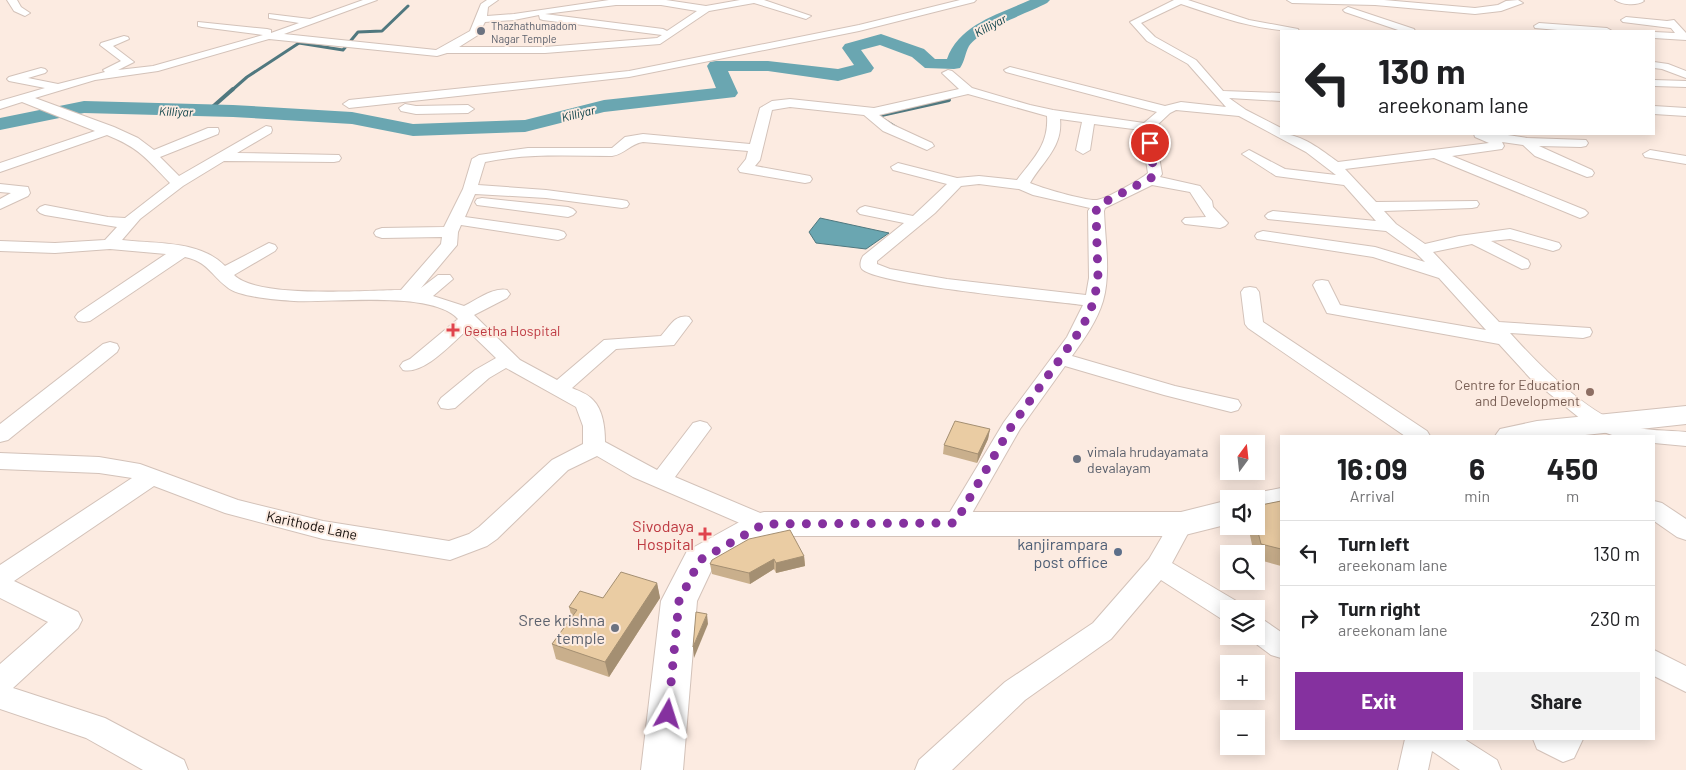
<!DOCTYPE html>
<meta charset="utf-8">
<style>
body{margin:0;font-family:Barlow,sans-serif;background:#f2f2f2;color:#202124;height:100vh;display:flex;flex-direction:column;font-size:19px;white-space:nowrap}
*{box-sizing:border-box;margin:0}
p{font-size:16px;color:#757577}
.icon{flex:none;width:28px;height:28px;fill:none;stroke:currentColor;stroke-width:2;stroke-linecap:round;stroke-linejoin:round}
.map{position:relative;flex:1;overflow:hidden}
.details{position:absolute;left:1280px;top:435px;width:375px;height:305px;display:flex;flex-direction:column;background:#fff;border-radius:0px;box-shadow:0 2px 12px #0003}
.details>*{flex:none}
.banner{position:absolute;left:1280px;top:30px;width:375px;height:105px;border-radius:0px;box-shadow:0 2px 12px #0003;background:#fff;color:#202124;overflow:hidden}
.needle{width:32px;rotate:15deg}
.tools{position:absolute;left:1220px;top:435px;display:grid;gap:10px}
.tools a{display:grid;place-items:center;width:45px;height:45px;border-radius:0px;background:#fff;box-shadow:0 2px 12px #0003;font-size:25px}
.pin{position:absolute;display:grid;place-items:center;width:42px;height:42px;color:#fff;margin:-21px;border:2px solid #fff;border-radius:50%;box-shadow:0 1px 5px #0007}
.me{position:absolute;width:55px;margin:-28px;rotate:6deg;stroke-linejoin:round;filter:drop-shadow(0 0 4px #0008)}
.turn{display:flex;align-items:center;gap:18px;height:105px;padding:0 15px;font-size:22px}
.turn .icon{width:65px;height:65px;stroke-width:2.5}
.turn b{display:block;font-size:35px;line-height:42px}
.eta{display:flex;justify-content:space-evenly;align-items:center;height:85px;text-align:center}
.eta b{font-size:30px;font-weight:700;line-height:35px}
.cta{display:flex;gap:10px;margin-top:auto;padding:10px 15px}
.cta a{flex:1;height:58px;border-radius:0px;background:#85319f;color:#fff;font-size:20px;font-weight:700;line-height:58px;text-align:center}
.cta a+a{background:#f2f2f2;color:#202124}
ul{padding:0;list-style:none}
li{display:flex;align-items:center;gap:15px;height:65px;padding:0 15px;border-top:1px solid #e0e0e0}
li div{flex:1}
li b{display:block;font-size:19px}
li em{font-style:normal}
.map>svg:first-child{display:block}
.water{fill:#6aa6b1;stroke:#50787f}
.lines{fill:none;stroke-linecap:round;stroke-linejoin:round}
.stream-far1{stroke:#50787f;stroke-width:3}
.stream{stroke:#50787f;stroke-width:4}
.river{fill:#6aa6b1;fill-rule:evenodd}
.street-casing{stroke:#d3c2b9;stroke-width:2}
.secondary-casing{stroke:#d3c2b9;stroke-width:2}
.street{fill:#fff;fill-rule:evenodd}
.secondary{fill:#fff;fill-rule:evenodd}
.wall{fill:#c9af8c}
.shaded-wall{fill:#a48f72}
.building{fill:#eacca3;stroke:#a48f72}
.route{stroke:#85319f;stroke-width:9;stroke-dasharray:0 16.2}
.worship-dot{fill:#6b7280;stroke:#fcebe1;stroke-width:2}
.health-dot{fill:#e0444e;stroke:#fcebe1;stroke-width:2}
.education-dot{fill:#8d6e63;stroke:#fcebe1;stroke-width:2}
.service-dot{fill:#5c6f8a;stroke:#fcebe1;stroke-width:2}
.labels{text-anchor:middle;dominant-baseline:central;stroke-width:4;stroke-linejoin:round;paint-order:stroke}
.far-worship-label{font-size:11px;fill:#5b616d;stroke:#fcebe1;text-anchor:start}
.far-water-label{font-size:12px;font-style:italic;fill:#003a42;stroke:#fcebe1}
.health-label{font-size:14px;fill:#be3a42;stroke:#fcebe1;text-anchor:start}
.education-label{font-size:14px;fill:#785e54;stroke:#fcebe1;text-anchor:end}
.worship-label{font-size:14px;fill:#5b616d;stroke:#fcebe1;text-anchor:start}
.street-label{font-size:14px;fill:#120c09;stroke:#fcebe1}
.near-health-label{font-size:16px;fill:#be3a42;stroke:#fcebe1;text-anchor:end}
.near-service-label{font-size:16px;fill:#4e5e75;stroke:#fcebe1;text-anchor:end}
.near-worship-label{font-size:16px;fill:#5b616d;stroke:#fcebe1;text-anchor:end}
</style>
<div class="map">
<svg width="1686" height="770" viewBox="0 0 1686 770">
<rect width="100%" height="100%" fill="#fcebe1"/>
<polygon class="water" points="820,218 889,233 866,249 816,243 809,232"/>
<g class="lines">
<polyline class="stream-far1" points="231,91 247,77 299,43 343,50 358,32 382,31 408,6"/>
<g class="stream">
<polyline points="208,111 233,89"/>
<polyline points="901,131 877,116 949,100"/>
</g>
<path class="river" d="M1030,0H1050L1047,3C1028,13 981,29 969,46C965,53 965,61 960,68L954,69L925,68L912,57L880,45L861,50L874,68L871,72L838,81L768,71H728L738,93L735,97L604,112L525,132L413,136L352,124L233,117L84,113L0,130V118L84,101L233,105L352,112L413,124L525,120L604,100L716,88L707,66L710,62L716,61H768L838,69L854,65L842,48L845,44L881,34L924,49L935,59H947C959,24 1000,14 1030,0Z"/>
<g class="street-casing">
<g id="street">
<polygon points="7,0 17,0 21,7 30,13 25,16 14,11"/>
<path d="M363,0H377L284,34L436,50L470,31L481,4L487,0H498L488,7L487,16L514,14L609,0H666L706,6L740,0H764L811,16L806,19L754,3L709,11L660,44L545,53H447L437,56L269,39L158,71L95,80L35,98L114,127L138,138L154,150L208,128H218L219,131L218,134L160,157L179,176L266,126L271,127L272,130L271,133L237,153L339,155L341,158L339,161L334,162L224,161L183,186L140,219L122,240C155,244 200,240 225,266L269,243L275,245L277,248L275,251L234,275C258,299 365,290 401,290L441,244L442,237L382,238L376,236L374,233L376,230L382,228L444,227L463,189L472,159L479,155L528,148H612L625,137L643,134L750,144L760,108L772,101L790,99L874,108L959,89L942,73L948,70L952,71L972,88L1030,105L1053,110L1144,123L1157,112L1006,72L1004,70L1010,67L1165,106L1181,102L1226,107L1188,64L1147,41L1130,22L1174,0H1188L1249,20L1298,29L1299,31C1258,31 1220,17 1181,4L1141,23L1155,37L1196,60L1223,91L1281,93V101L1229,98L1246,110L1281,128V134C1302,134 1321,150 1338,162L1489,143L1475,137L1474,134H1501L1527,138L1586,140L1588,143L1586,146L1581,147L1539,146L1592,170L1594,173L1592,176L1587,177L1535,156L1523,145L1502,142L1504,146L1502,149L1452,156L1585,210L1588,213L1585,216L1580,218L1434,158L1345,169L1376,202L1477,201L1479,204L1477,207L1472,208L1384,211L1396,224L1425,244L1459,236L1510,229L1559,243L1561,246L1559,249L1553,251L1510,239L1491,241L1528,260L1530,264L1528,268L1522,269L1472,244L1433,252L1499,322L1590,328L1592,332L1590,336L1583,338L1510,333C1538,364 1588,415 1628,426C1646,431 1667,430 1686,432V446L1654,443V436H1615L1592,428L1530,378L1499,344L1327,313L1313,285L1316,281L1322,280L1328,281L1340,305L1486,330L1439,278L1373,257L1257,239L1255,236L1257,233L1263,231L1375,247L1425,262L1416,253L1386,231L1268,219L1265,216L1268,213L1273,211L1376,221L1344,185L1276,176L1242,154L1249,150L1285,169L1336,175L1306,152L1239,116L1176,110L1170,113L1154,128L1162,174L1160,177L1200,186L1212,201L1213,207L1228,223L1225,226L1220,228L1185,224L1182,221L1185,218L1206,217L1190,192L1152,185L1105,208L1104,211C1105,240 1111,273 1103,301C1097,321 1084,339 1072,356L1175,386L1238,400L1241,405L1238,410L1231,412L1164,395L1065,366L1020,429L963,529L955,532L947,529L943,523L947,517L1004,422L1067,337L1083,305C1052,301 877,285 862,269C859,266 861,259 863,256L904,223L860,214L857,211L860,208L865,206L913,216L947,184L893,170L891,167L898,163L957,178L979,176L1017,180C1033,159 1049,145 1047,116L968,94L879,115L893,125L932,143L934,146L927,150L883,131L864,115L790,107L772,110L760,160L755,166L810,176L812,179L810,182L805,183L740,172L738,169L746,159L748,151L643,142C630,144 625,154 612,156C570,156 527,153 485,162L478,185L546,190L622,200L627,201L629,204L627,207L622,208L546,198L475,194L465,217L558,230L564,232L566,235L564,238L558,240L461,225L458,232L457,245L421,288L438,275H450L453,279L433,296L464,306C477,300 493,287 507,290L510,294L507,298L474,315L520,360L557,380L604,340L661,336C670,326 675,314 689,317L692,321L674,345L616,349L572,388C579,391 588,394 593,400C603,410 605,428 605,442L657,470L693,423L700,421L707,423L711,428L675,477L772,518L776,524L772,530L764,533L756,530L633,477L597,456L568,470L497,539L487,546L450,560L323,539L225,513L154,486L14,581L78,612L82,620L78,628L13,688L105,718L184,760L188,770H143L86,738L0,709V664L48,622L0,598V565L132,478L99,473L0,469V453L99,457L140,464L238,500L323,521L449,541L469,534L479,527L552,460L583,444V426L576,407L506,368L489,378L455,408L448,409L441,408L438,403L441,398L475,370L496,358L467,330C452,343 424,375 403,370L400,366L403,362L410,359L458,319C432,290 332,303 294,301C278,300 238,297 227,287C210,274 208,262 185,257L90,321L84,322L78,321L75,317L78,313L166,254L110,249L55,253L0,251V241L55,243L105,240L117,227L45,215L40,213L37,210L40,207L45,205L108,217L125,218L170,183C146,158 139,148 107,135L0,172V163L95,131L22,102L0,109V101L45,88L9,81L7,79L9,77L41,68L45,69L47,71L45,73L28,78L58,84L105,72L103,70L121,61L100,45L101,43L124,36L128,37L129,39L113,46L134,62L118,70L153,66L263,35L202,27L198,26V22L267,29L271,30V33L299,23L269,18V14L310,19ZM616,5H661L697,11L667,31L663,29L545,14ZM539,15L540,19L543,20L662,35L657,38L545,47H459L478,35L485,22L514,20ZM1060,119L1082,122L1076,150L1083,154L1090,150L1094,124L1141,130L1148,173C1140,180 1106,199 1097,200C1086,201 1041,188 1030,183C1043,161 1063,147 1060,119ZM979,184L1019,189L1033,195L1090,208L1088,211L1089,278L1086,295L947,279L890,269L877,264V261L935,213L961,186Z"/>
<polygon points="960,0 976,0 974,2 859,31 629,77 349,108 343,104 349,100 629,71 859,25"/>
<polygon points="1287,0 1384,0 1475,8 1498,5 1506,1 1518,0 1523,3 1501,11 1475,14 1375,5 1292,3"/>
<path d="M1615,0H1643L1644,1C1637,6 1622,5 1615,0Z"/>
<polygon points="1348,7 1414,29 1415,31 1401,31 1345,12 1343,10"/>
<polygon points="1626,17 1667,21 1674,20 1686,33 1686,40 1654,38 1654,32 1675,33 1671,28 1623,22 1621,20"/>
<polygon points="1539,23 1607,28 1612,31 1569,31 1535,28 1534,26"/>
<polygon points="1654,62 1668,64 1686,71 1686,78 1662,69 1654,68"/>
<polygon points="1654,80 1686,81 1686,87 1654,86"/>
<polygon points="405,104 416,106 468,105 474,109 468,113 416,114 401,111 399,108"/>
<polygon points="1654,106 1686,108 1686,116 1654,114"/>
<polygon points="1650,150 1686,156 1686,164 1645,157 1643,154"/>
<polygon points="0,184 28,187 30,193 28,196 0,209 0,199 11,193 0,192"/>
<polygon points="482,198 568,207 573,209 576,212 573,215 568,217 477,205 475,202 477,199"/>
<polygon points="1250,287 1256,288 1259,292 1263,322 1427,431 1430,436 1405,436 1248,328 1245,324 1241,292 1244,288"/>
<polygon points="110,342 117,344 119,348 117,352 8,440 0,442 0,424 103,344"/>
<polygon points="1654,501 1662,503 1686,519 1686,540 1677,537 1654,521"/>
<polygon points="1181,515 1189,518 1193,524 1172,563 1238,602 1241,609 1229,609 1229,621 1220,618 1161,580 1111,639 1025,700 952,770 915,770 919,760 1005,682 1093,623 1149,559 1173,518"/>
<polygon points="1256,618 1265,621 1281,632 1281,658 1271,655 1247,637 1256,636"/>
<polygon points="1654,650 1686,666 1686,692 1654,676"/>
<polygon points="1405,739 1464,739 1497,760 1501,770 1460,770 1432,751 1428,770 1398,770"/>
<polygon points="1533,739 1583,739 1574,758 1563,762 1537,749"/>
</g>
</g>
<g class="secondary-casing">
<g id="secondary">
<polygon points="1686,406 1686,424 1576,436 1495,436 1500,429 1537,421"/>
<polygon points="1281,488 1281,510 1256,516 1256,499 1244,499 1256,493"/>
<polygon points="1229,500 1229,524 1181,536 769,536 712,569 697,601 683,770 641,770 661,601 687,551 752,515 764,512 1181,512"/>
</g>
</g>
<use href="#street" class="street"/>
<use href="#secondary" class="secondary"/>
</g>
<g class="wall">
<polygon points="990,429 988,439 977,463 943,454 944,445"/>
<polygon points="1281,501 1281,566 1256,559 1256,554 1254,554 1248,526 1256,526 1256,506"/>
<polygon points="804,556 805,566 776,573 774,569 750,584 712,574 710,564"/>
<polygon points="657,583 660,598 609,677 556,659 552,644 572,618 569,607"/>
</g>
<g class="shaded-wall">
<polygon points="990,429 988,439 977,463 978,454"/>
<polygon points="804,556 805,566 776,573 776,563"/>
<polygon points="774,559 774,569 750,584 749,573"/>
<polygon points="657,583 660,598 609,677 605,662"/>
<polygon points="707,614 708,624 694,658 693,647"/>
</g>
<g class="building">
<polygon points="955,421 990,429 978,454 944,445"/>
<polygon points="1281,501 1281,549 1261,544 1256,524 1256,506"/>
<polygon points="790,530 804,556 776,563 774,559 749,573 710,564 712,560 749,539"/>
<polygon points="621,572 657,583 605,662 552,644 577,610 569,607 580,591 603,598"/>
<polygon points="696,612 707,614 693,647"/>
</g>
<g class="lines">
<polyline class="route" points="668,714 679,601 700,560 764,524 955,523 1011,427 1075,338 1087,318 1094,301 1098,278 1096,211 1099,205 1151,178 1154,174 1150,143"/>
</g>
<g class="worship-dot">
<circle cx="481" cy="31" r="5"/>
<circle cx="1077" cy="459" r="5"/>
<circle cx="615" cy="628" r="5"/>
</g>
<g class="health-dot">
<path d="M450.5 322.5h5v5h5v5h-5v5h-5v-5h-5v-5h5z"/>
<path d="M702.5 526.5h5v5h5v5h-5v5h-5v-5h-5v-5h5z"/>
</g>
<circle class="education-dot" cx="1590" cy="392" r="5"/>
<circle class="service-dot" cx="1118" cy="552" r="5"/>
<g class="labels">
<g class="far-worship-label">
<text x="491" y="25">Thazhathumadom<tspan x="491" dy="13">Nagar Temple</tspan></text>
</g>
<g class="far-water-label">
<text transform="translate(990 25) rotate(-28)">Killiyar</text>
<text transform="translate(176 111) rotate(2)">Killiyar</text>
<text transform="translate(578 113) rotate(-14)">Killiyar</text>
</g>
<g class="health-label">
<text x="464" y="330">Geetha Hospital</text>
</g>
<g class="education-label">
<text x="1580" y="384">Centre for Education<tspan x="1580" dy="16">and Development</tspan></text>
</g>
<g class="worship-label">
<text x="1087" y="451">vimala hrudayamata<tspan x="1087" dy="16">devalayam</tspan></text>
</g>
<g class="street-label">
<text transform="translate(312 525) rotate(12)">Karithode Lane</text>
</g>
<g class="near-health-label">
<text x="694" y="525">Sivodaya<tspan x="694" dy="18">Hospital</tspan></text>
</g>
<g class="near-service-label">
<text x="1108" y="543">kanjirampara<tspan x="1108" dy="18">post office</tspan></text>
</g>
<g class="near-worship-label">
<text x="605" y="619">Sree krishna<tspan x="605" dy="18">temple</tspan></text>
</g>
</g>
</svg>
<div class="tools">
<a><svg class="needle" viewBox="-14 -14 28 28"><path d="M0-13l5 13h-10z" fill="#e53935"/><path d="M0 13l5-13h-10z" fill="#757577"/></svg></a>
<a><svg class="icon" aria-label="sound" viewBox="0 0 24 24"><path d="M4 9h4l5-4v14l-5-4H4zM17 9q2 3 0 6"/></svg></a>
<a><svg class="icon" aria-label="search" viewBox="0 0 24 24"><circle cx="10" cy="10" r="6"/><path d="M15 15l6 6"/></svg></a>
<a><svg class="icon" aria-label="layers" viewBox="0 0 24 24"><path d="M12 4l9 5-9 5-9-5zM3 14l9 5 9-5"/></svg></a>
<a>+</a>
<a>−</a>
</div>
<div class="pin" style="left:1150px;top:143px;background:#d93025"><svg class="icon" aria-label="arrive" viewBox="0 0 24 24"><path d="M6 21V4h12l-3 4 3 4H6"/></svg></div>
<svg class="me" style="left:668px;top:714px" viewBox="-20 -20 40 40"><path d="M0-17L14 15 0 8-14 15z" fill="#85319f" stroke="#fff" stroke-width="4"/></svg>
<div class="banner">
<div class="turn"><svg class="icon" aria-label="left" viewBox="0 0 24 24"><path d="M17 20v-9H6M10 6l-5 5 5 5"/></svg><div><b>130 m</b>areekonam lane</div></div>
</div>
<section class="details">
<div class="eta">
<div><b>16:09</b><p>Arrival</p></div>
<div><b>6</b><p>min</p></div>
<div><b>450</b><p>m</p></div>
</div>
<ul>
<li><svg class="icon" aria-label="left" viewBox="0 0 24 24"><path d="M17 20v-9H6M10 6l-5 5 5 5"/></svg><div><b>Turn left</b><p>areekonam lane</p></div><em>130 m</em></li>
<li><svg class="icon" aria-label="right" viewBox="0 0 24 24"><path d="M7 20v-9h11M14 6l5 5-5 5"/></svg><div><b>Turn right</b><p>areekonam lane</p></div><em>230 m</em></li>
</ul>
<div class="cta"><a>Exit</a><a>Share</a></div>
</section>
</div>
